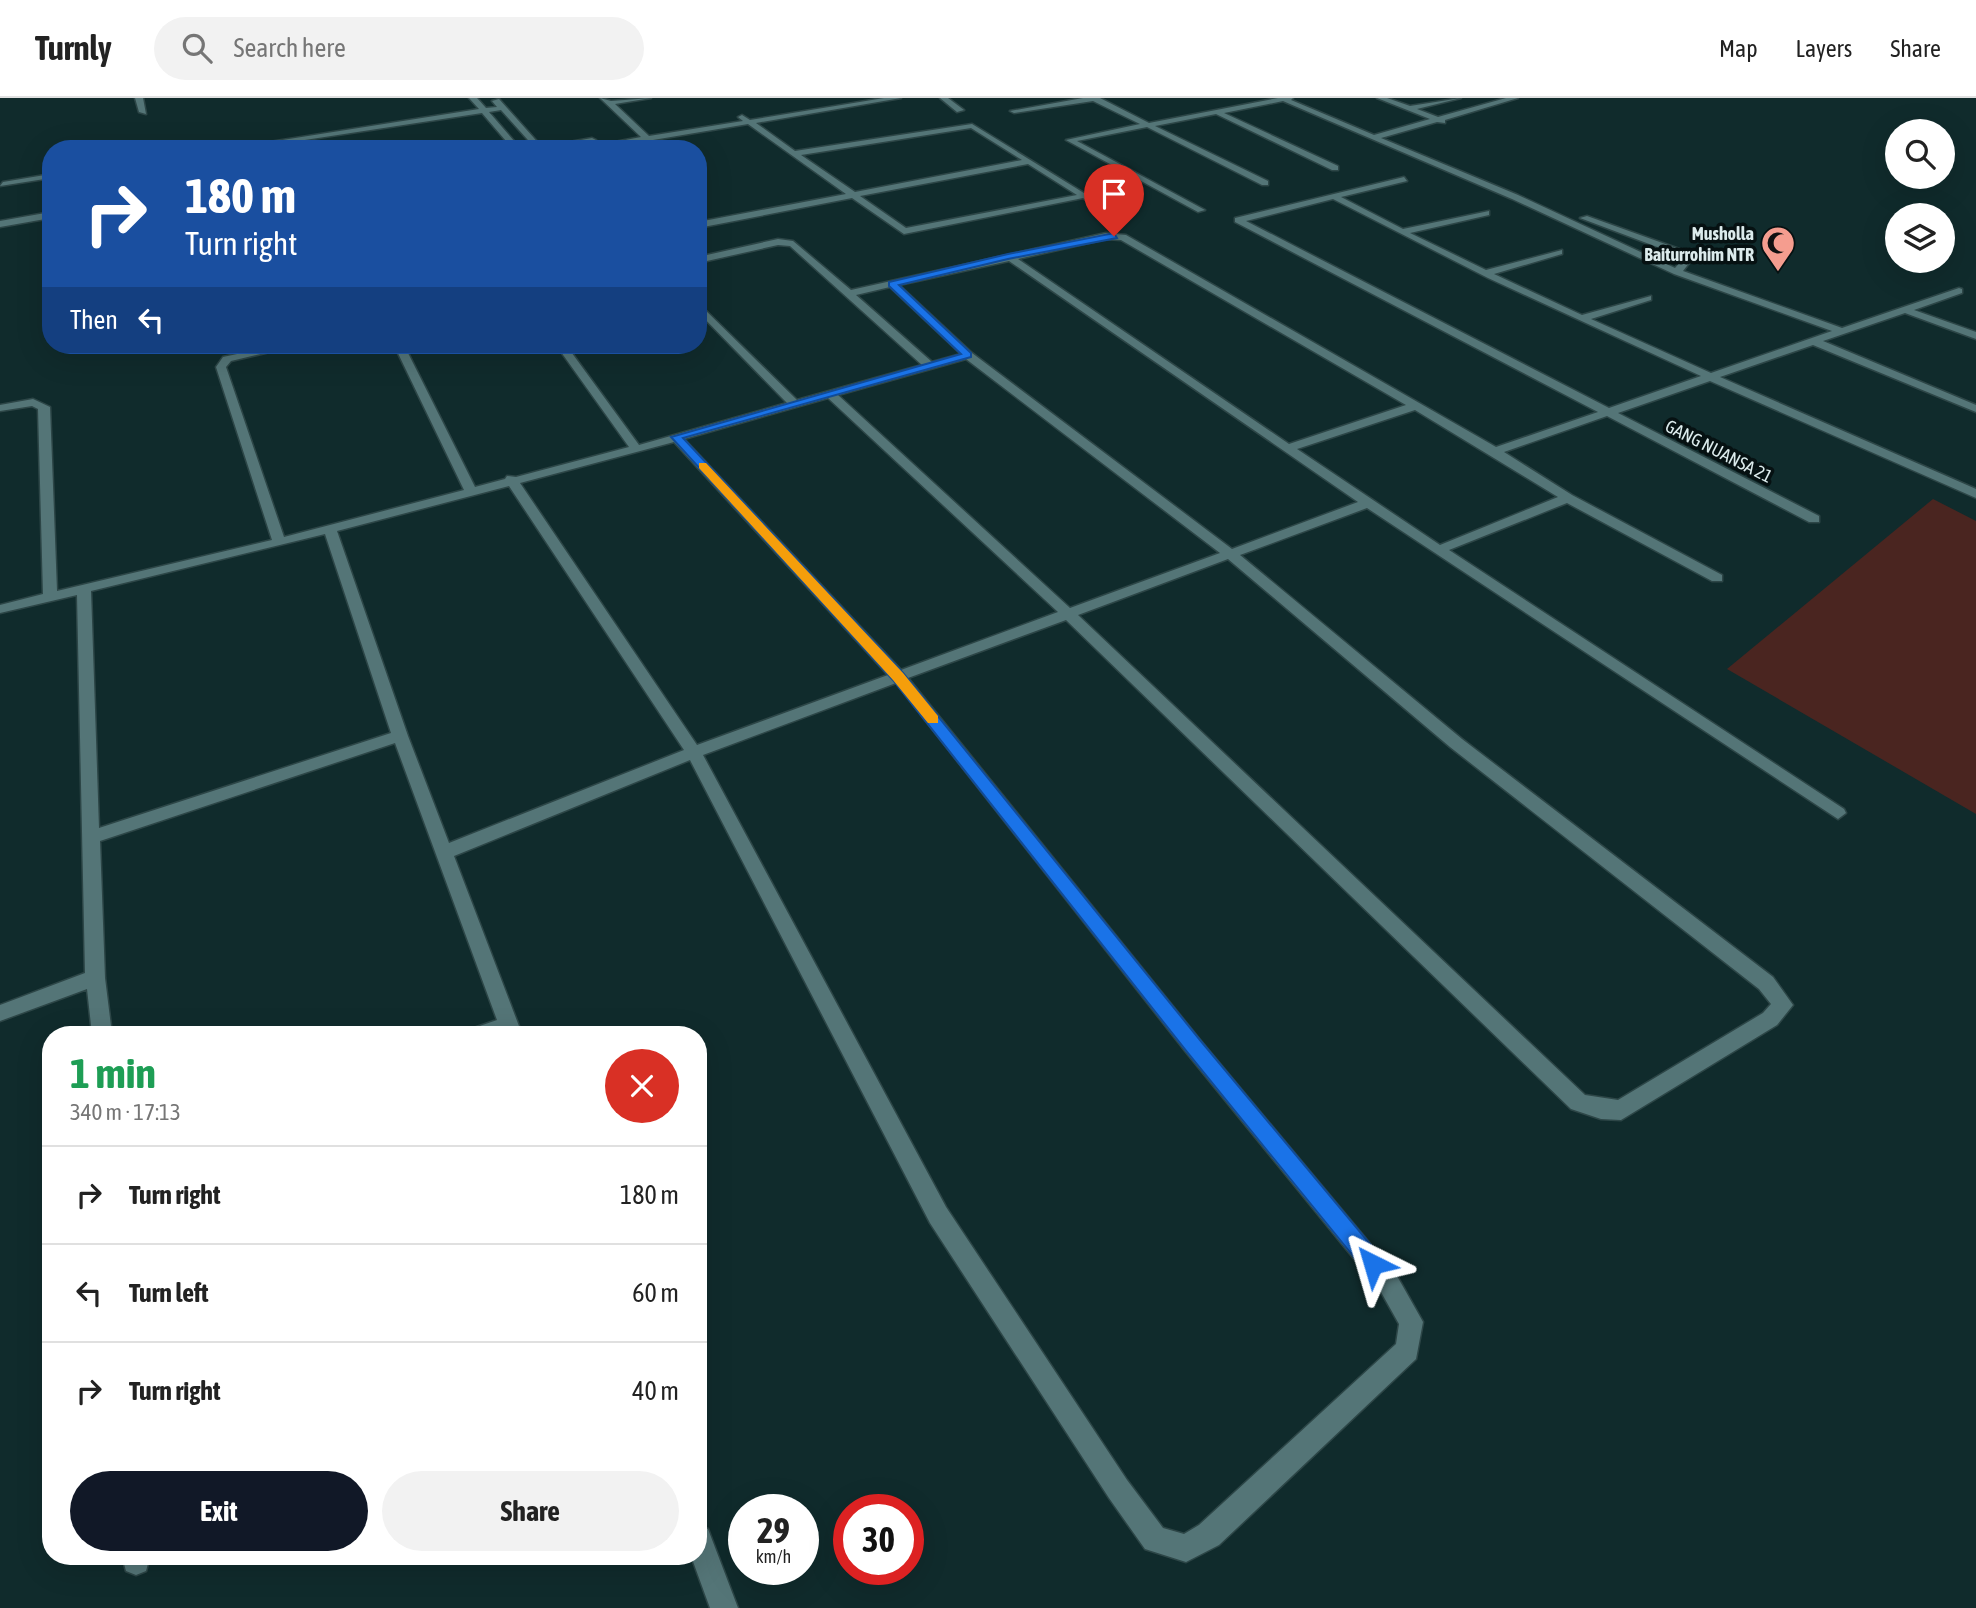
<!DOCTYPE html>
<meta charset="utf-8">
<style>
body{margin:0;font-family:"Asap Condensed",sans-serif;background:#f2f2f2;color:#222;height:100vh;display:flex;flex-direction:column;font-size:26px;white-space:nowrap}
*{box-sizing:border-box;margin:0}
p{font-size:23px;color:#767676}
.icon{flex:none;width:38px;height:38px;fill:none;stroke:currentColor;stroke-width:2;stroke-linecap:round;stroke-linejoin:round}
.map{position:relative;flex:1;overflow:hidden}
.details{position:absolute;left:42px;top:928px;width:665px;height:539px;display:flex;flex-direction:column;background:#fff;border-radius:28px;box-shadow:0 7px 28px #0002}
.details>*{flex:none}
.guide{position:absolute;left:42px;top:42px;width:665px;height:214px;border-radius:28px;box-shadow:0 7px 28px #0002;background:#1a4fa0;color:#fff;overflow:hidden}
.fabs{position:absolute;left:1885px;top:21px;display:grid;gap:14px}
.fabs a{display:grid;place-items:center;width:70px;height:70px;border-radius:50%;background:#fff;box-shadow:0 7px 28px #0002;font-size:35px}
.speed{position:absolute;left:728px;top:1396px;display:flex;gap:14px;font-size:35px;font-weight:700;text-align:center}
.speed>*{display:grid;place-content:center;width:91px;height:91px;border-radius:50%;background:#fff;box-shadow:0 7px 28px #0002;line-height:1}
.speed small{font-size:18px;font-weight:400}
.speed .limit{border:10px solid #d22;background:#fff;color:#111}
.pin{position:absolute;display:grid;place-items:center;width:60px;height:60px;color:#fff;margin:-72px -30px;border-radius:50% 50% 50% 0;rotate:-45deg;box-shadow:0 0 7px #0007}
.pin .icon{rotate:45deg}
.me{position:absolute;width:77px;margin:-38px;rotate:320deg;stroke-linejoin:round;filter:drop-shadow(0 0 5px #0008)}
.turn{display:flex;align-items:center;gap:24px;height:147px;padding:0 28px;font-size:32px}
.turn .icon{width:91px;height:91px;stroke-width:2.5}
.turn b{display:block;font-size:49px;line-height:60px}
.then{display:flex;align-items:center;height:66px;padding:0 28px;background:#0003;gap:14px;font-size:26px}
.round{display:grid;place-items:center;flex:none;width:74px;height:74px;border-radius:37px;background:#f2f2f2}
.head{display:flex;align-items:center;justify-content:space-between;height:119px;padding:0 28px}
h1{font-size:42px;font-weight:700;line-height:52px;color:#1e9e55}
.cta{display:flex;gap:14px;margin-top:auto;padding:14px 28px}
.cta a{flex:1;height:80px;border-radius:42px;background:#111827;color:#fff;font-size:28px;font-weight:700;line-height:80px;text-align:center}
.cta a+a{background:#f2f2f2;color:#222}
ul{padding:0;list-style:none}
li{display:flex;align-items:center;gap:21px;height:98px;padding:0 28px;border-top:2px solid #e0e0e0}
li div{flex:1}
li b{display:block;font-size:26px}
li em{font-style:normal}
header{display:flex;align-items:center;gap:42px;box-sizing:border-box;height:98px;padding:0 35px;background:#fff;border-bottom:2px solid #e0e0e0}
header strong{font-size:33px}
nav{display:flex;gap:38px;margin-inline-start:auto;font-size:24px}
.search{width:490px;height:63px;background:#f2f2f2;display:flex;align-items:center;gap:18px;box-sizing:border-box;padding:0 24px;border-radius:38px;color:#767676;font-size:26px}
.map>svg:first-child{display:block}
.green{fill:#4a2520}
.lines{fill:none;stroke-linecap:round;stroke-linejoin:round}
.minor-casing{stroke:#2d4647;stroke-width:3}
.minor{fill:#547577;fill-rule:evenodd}
.route{fill:#1a73e8;stroke:#114b97;stroke-width:2}
.slow{fill:#f59e0b}
.labels{text-anchor:middle;dominant-baseline:central;stroke-width:7;stroke-linejoin:round;paint-order:stroke}
.far-poi-label{font-size:18px;font-weight:bold;fill:#dcebec;stroke:#061112;text-anchor:end}
.far-street-label{font-size:18px;fill:#dcebec;stroke:#061112}
</style>
<header>
<strong>Turnly</strong>
<div class="search"><svg class="icon" aria-label="search" viewBox="0 0 24 24"><circle cx="10" cy="10" r="6"/><path d="M15 15l6 6"/></svg>Search here</div>
<nav><a>Map</a><a>Layers</a><a>Share</a></nav>
</header>
<div class="map">
<svg width="1976" height="1510" viewBox="0 0 1976 1510">
<rect width="100%" height="100%" fill="#102b2c"/>
<polygon class="green" points="1933,401 1976,423 1976,716 1727,571"/>
<g class="lines">
<g class="minor-casing">
<g id="minor">
<polygon points="135,0 143,0 146,16 139,14"/>
<polygon points="469,0 477,0 486,10 497,9 492,3 499,1 542,49 592,40 596,42 557,51 536,51 501,12 489,14 521,51 513,51 510,47 467,51 506,43 482,15 246,51 225,51 479,11"/>
<path d="M600,0L611,3L651,0L615,6L649,38L743,23L738,19L742,17L750,22L884,0H901L756,25L795,53L972,26L1105,108L1098,110L1083,100L904,136L852,100L698,130V124L846,96L748,26L653,42L662,51H653L645,43L598,51H578L641,39ZM971,30L1022,62L855,94L801,57ZM1028,66L1077,97L906,130L860,98Z"/>
<polygon points="940,0 948,0 964,12 957,14"/>
<path d="M1083,0H1100L1149,25L1278,0H1293L1291,2L1374,37L1430,21L1377,0H1387L1410,8L1461,0L1417,11L1438,19L1506,0H1518L1445,22V25L1437,24L1381,40L1518,97L1675,170L1683,161L1676,156L1580,120L1587,118L1682,152L1693,160L1683,173L1842,230L1959,190L1962,191V195L1914,212L1976,234V241L1905,215L1823,243L1976,307V314L1813,247L1720,279L1976,391V400L1710,283L1618,315L1819,418V424H1809L1607,318L1504,354L1572,397L1722,477V483H1712L1567,405L1449,452L1844,711L1846,715L1838,721L1367,410L1240,457L1462,641L1773,879L1793,907L1777,927L1621,1022L1601,1021L1571,1011L1066,522L908,580L1200,942L1397,1178L1423,1224L1416,1261L1219,1447L1186,1464L1145,1451L1109,1400L930,1125L690,662L454,758L522,936H471L474,930L497,922L395,645L100,743L105,880L112,936H92L87,891L0,923V907L85,875L77,497L0,515V507L43,496L38,311L32,308L0,313V307L33,301L50,309L57,493L272,442L216,269L223,259L280,247H299L231,263L226,269L284,439L464,392L394,247H404L475,389L505,381L507,378L516,379L629,349L556,247H566L639,347L787,305L698,214V205L797,302L922,267L790,148L778,147L698,165V159L778,141L793,143L851,192L1106,135L1126,137L1496,349L1598,314L1235,124V120L1404,79L1407,83L1341,99L1403,131L1489,113V117L1410,135L1486,172L1562,152V156L1494,176L1582,217L1651,198V202L1591,221L1711,275L1832,233L1674,176L1512,101L1283,3L1224,15L1338,68V72H1332L1216,16L1155,28L1268,83V87H1262L1147,29L1077,43L1205,112L1198,114L1066,42L1140,26L1093,3L1014,15L1010,13ZM1333,101L1488,180L1701,278L1609,310L1246,123ZM1106,141L1121,142L1406,307L1289,346L1018,161ZM1009,163L1358,404L1232,451L972,255L899,187ZM890,189L961,256L932,264L856,197ZM966,261L1220,455L1070,510L838,297ZM828,300L1058,514L901,572L684,341ZM1415,312L1558,399L1440,447L1297,351ZM674,344L888,577L697,647L520,385ZM509,388L684,652L449,745L408,638L337,433ZM325,436L391,635L99,730L91,493ZM1228,461L1450,649L1759,891L1771,906L1763,915L1618,1002L1585,997L1078,517ZM896,585L1186,954L1381,1194L1399,1226L1396,1246L1199,1427L1184,1436L1163,1430L1127,1382L946,1109L703,657Z"/>
<polygon points="51,76 51,80 0,88 3,84"/>
<polygon points="51,114 51,120 0,129 0,123"/>
<polygon points="698,1428 708,1431 738,1510 710,1510 691,1458 698,1458"/>
<polygon points="122,1458 150,1458 146,1473 136,1477 126,1473"/>
</g>
</g>
<use href="#minor" class="minor"/>
</g>
<polygon class="route" points="1114,135 1117,140 1008,161 899,187 971,255 971,259 683,340 903,575 1200,942 1381,1159 1384,1166 1381,1174 1373,1177 1366,1174 1187,954 893,582 671,339 961,256 889,188 889,184 1008,156"/>
<polygon class="slow" points="699,365 706,365 903,575 938,618 938,625 928,625 893,582 699,370"/>
<defs>
<g id="mosque-pin" transform="scale(1.75)"><path d="M0 17L-7.5 6A9.5 9.5 0 1 1 7.5 6Z" fill="#f59d8f" stroke="#061112"/><path d="M3.5-4.9A6 6 0 1 0 3.5 4.9A5 5 0 1 1 3.5-4.9Z" fill="#111"/></g>
</defs>
<g fill-rule="evenodd">
<use href="#mosque-pin" x="1778" y="145"/>
</g>
<g class="labels">
<g class="far-poi-label">
<text x="1754" y="135">Musholla<tspan x="1754" dy="21">Baiturrohim NTR</tspan></text>
</g>
<g class="far-street-label">
<text transform="translate(1719 353) rotate(27)">GANG NUANSA 21</text>
</g>
</g>
</svg>
<div class="fabs">
<a><svg class="icon" aria-label="search" viewBox="0 0 24 24"><circle cx="10" cy="10" r="6"/><path d="M15 15l6 6"/></svg></a>
<a><svg class="icon" aria-label="layers" viewBox="0 0 24 24"><path d="M12 4l9 5-9 5-9-5zM3 14l9 5 9-5"/></svg></a>
</div>
<div class="speed"><div>29<small>km/h</small></div><div class="limit">30</div></div>
<div class="pin" style="left:1114px;top:138px;background:#d93025"><svg class="icon" aria-label="arrive" viewBox="0 0 24 24"><path d="M6 21V4h12l-3 4 3 4H6"/></svg></div>
<svg class="me" style="left:1373px;top:1166px" viewBox="-20 -20 40 40"><path d="M0-17L14 15 0 8-14 15z" fill="#1a73e8" stroke="#fff" stroke-width="4"/></svg>
<div class="guide">
<div class="turn"><svg class="icon" aria-label="right" viewBox="0 0 24 24"><path d="M7 20v-9h11M14 6l5 5-5 5"/></svg><div><b>180 m</b>Turn right</div></div>
<div class="then">Then<svg class="icon" aria-label="left" viewBox="0 0 24 24"><path d="M17 20v-9H6M10 6l-5 5 5 5"/></svg></div>
</div>
<section class="details">
<div class="head"><div><h1>1 min</h1><p>340 m · 17:13</p></div><a class="round" style="background:#d93025;color:#fff"><svg class="icon" aria-label="close" viewBox="0 0 24 24"><path d="M6 6l12 12M18 6L6 18"/></svg></a></div>
<ul>
<li><svg class="icon" aria-label="right" viewBox="0 0 24 24"><path d="M7 20v-9h11M14 6l5 5-5 5"/></svg><div><b>Turn right</b></div><em>180 m</em></li>
<li><svg class="icon" aria-label="left" viewBox="0 0 24 24"><path d="M17 20v-9H6M10 6l-5 5 5 5"/></svg><div><b>Turn left</b></div><em>60 m</em></li>
<li><svg class="icon" aria-label="right" viewBox="0 0 24 24"><path d="M7 20v-9h11M14 6l5 5-5 5"/></svg><div><b>Turn right</b></div><em>40 m</em></li>
</ul>
<div class="cta"><a>Exit</a><a>Share</a></div>
</section>
</div>
